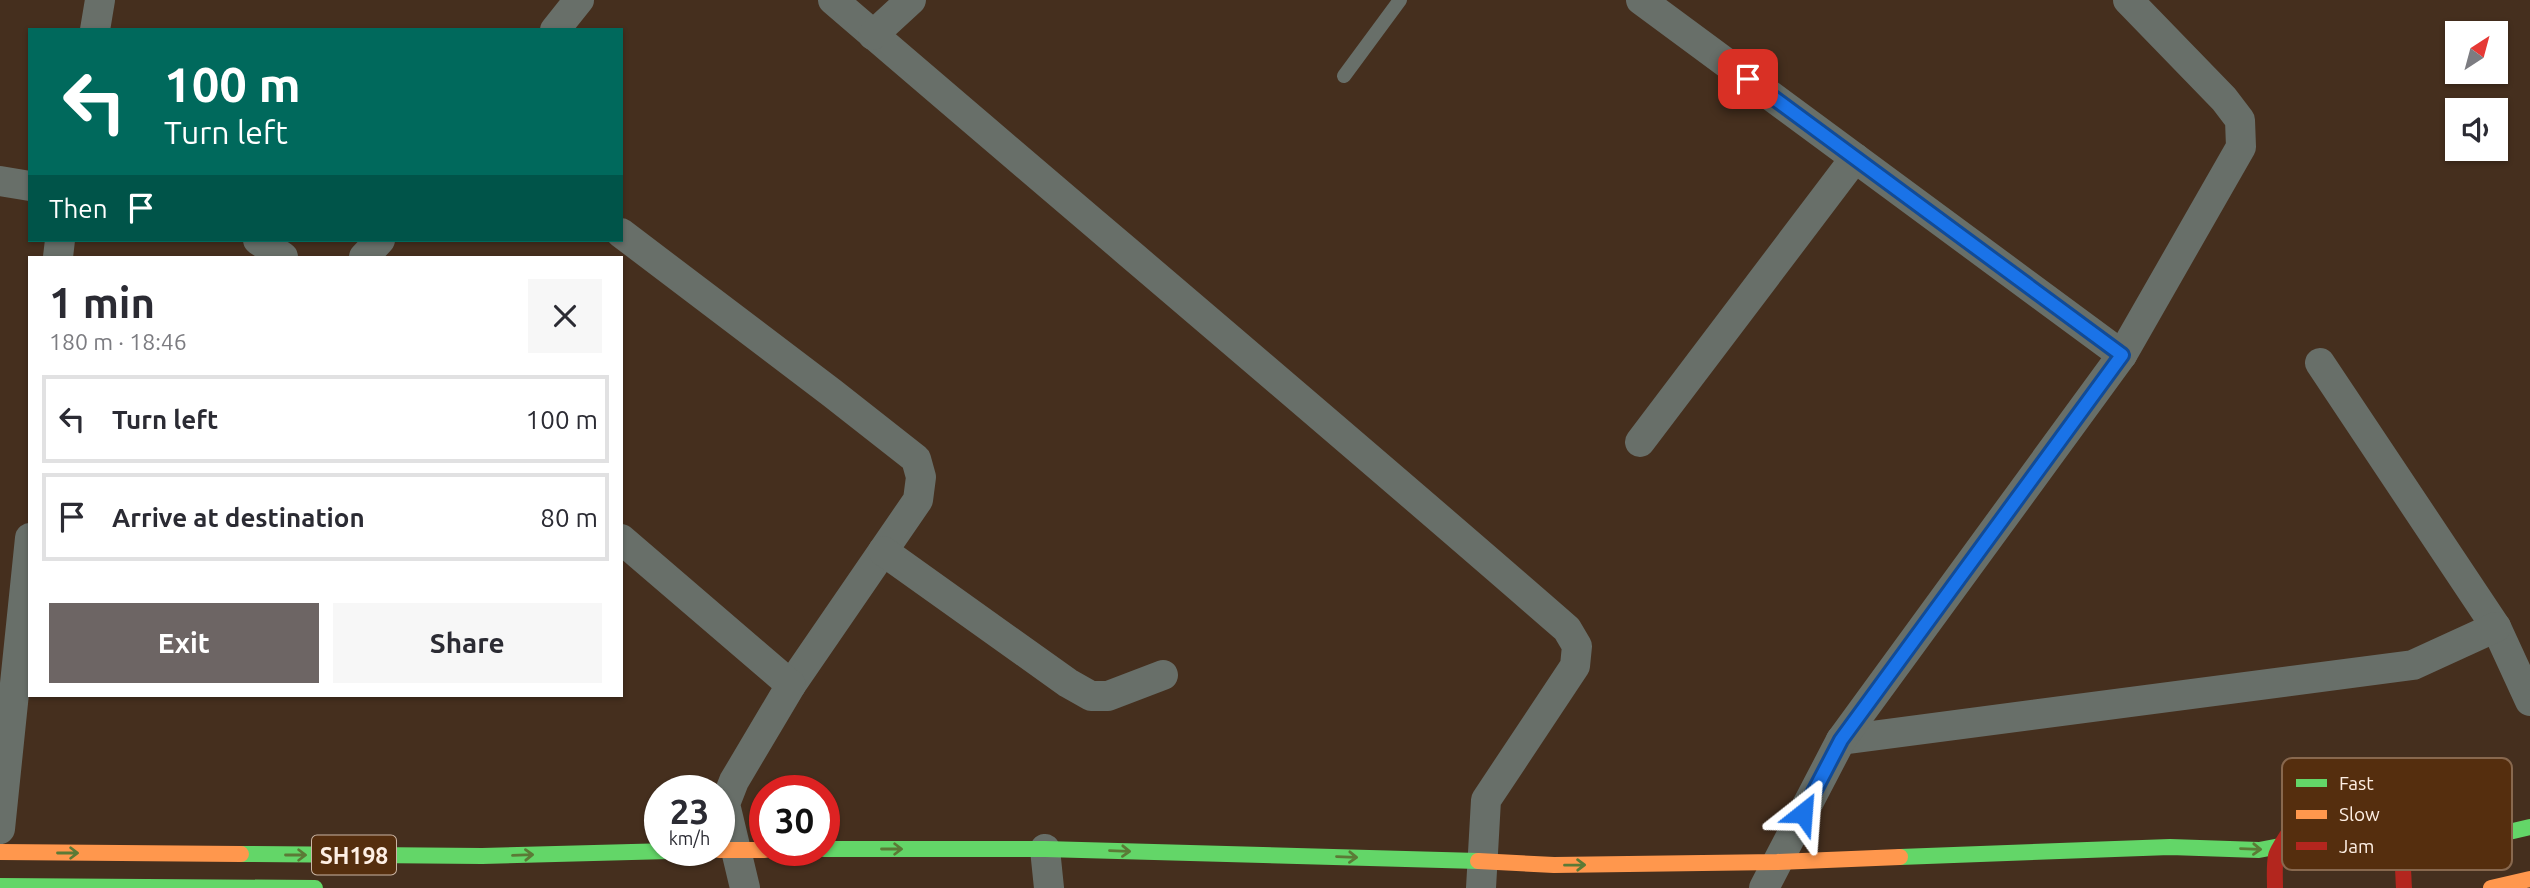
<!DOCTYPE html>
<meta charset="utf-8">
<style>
body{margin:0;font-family:Ubuntu,sans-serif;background:#f7f7f7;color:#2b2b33;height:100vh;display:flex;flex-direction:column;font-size:26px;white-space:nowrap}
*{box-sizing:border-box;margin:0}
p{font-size:23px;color:#7c7c81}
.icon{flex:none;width:38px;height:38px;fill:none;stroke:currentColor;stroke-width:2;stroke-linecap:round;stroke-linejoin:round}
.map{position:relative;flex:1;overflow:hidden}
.details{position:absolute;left:28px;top:256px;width:595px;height:441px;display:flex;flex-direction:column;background:#fff;border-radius:0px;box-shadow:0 2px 5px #0004}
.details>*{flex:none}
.banner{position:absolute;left:28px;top:28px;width:595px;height:214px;border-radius:0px;box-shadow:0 2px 5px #0004;background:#00695c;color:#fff;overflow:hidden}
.needle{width:46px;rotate:36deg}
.fabs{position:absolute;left:2445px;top:21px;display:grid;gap:14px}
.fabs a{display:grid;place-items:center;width:63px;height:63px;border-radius:0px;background:#fff;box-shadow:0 2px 5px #0004;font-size:35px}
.speed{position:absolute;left:644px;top:775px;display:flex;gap:14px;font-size:35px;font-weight:700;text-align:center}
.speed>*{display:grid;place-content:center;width:91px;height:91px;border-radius:50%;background:#fff;box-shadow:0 2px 5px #0004;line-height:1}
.speed small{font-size:18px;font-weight:400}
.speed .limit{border:10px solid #d22;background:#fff;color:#111}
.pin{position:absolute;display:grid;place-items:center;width:60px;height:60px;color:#fff;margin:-30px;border-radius:14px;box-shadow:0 4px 10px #0006}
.me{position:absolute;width:77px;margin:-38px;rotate:28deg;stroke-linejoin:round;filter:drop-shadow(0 0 5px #0008)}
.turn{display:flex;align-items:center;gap:24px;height:147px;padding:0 21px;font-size:32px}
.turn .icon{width:91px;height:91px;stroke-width:2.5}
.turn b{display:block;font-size:49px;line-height:60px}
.then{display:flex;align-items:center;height:66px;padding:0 21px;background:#0003;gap:14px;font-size:26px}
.round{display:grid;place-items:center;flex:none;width:74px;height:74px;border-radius:0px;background:#f7f7f7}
.head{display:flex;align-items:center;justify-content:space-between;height:119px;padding:0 21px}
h1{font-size:42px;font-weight:700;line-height:52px}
.primary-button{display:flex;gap:14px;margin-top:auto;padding:14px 21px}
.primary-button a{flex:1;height:80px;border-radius:0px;background:#6d6564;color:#fff;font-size:28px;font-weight:700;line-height:80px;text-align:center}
.primary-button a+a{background:#f7f7f7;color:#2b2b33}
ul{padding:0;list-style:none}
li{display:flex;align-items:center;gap:21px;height:88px;margin:0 14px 10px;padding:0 7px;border:4px solid #e1e1e2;border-radius:0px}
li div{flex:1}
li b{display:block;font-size:26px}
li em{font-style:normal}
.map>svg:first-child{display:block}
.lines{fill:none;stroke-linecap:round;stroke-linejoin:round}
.lane{stroke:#686f69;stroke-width:14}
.street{stroke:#686f69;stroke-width:30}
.fast{stroke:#63d668;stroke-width:16}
.slow{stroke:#ff974d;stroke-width:16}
.jam{stroke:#b3261e;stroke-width:16}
.oneway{stroke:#5b7a36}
.route-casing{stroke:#114b97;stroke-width:18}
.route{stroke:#1a73e8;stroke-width:12}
.labels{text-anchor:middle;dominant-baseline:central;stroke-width:5;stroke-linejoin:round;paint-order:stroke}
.shield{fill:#552e0e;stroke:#cbb5a4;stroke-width:2}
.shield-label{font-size:23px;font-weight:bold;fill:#feefe4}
.key{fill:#552e0e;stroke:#88684e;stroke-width:2}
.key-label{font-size:19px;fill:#feefe4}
</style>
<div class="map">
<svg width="2530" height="888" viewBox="0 0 2530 888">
<rect width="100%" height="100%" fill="#452f1e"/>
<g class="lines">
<polyline class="lane" points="1344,76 1400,0"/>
<g class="street">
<path d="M833,0C1077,210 1324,417 1567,629L1577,646L1575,666L1486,800L1481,888"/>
<polyline points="1641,0 2122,355"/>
<polyline points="95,30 100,0"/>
<polyline points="555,30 579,0"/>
<polyline points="873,35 911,0"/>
<polyline points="0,181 30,186"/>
<polyline points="621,233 832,393 916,459 921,477 918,500 791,685"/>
<polyline points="258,240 283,257"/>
<polyline points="58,257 60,240"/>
<polyline points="364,257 380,240"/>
<polyline points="2320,363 2496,627 2530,701"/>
<polyline points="1640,442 1855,158"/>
<polyline points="621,539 791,685 734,781 725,804 745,888"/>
<polyline points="883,551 1068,683 1091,696 1108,696 1163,675"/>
<polyline points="1841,740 2413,665 2496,627"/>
<polyline points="0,829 30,538"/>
<polyline points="1045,849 1049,888"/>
<polyline points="1764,888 1841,740 2122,355 2241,147 2240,120 2224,99 2128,0"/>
</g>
<g class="fast">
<polyline points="824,849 1045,849 1478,861"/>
<polyline points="241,854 482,856 708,850"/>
<polyline points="1900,857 2170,847 2259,850 2280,846"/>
<polyline points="2402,857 2530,827"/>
<polyline points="0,886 315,888"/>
</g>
<g class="slow">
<polyline points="719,850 765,850"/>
<polyline points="0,852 241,854"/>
<polyline points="1478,861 1554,865 1777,862 1900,857"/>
<polyline points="2491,888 2530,879"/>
</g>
<path class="jam" d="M2275,888C2275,878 2274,866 2276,856C2277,851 2281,846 2283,842C2309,795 2379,803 2400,851C2404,861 2403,877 2404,888"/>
</g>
<defs><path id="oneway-shaft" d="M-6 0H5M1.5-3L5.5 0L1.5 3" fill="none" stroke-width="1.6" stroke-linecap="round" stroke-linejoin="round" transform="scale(1.75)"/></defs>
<g class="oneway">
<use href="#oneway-shaft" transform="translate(892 849)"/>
<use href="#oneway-shaft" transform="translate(2251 849) rotate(2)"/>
<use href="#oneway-shaft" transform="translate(1120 851) rotate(2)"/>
<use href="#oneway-shaft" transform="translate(68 853)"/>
<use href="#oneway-shaft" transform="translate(296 855)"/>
<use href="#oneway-shaft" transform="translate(523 855) rotate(-2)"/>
<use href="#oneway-shaft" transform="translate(1347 857) rotate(2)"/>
<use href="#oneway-shaft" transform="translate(1575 865) rotate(-1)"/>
</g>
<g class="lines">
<g class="route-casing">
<polyline id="route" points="1748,79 2122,355 1841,740 1803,813"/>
</g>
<use href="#route" class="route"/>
</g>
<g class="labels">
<rect class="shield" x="312" y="835.5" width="84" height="39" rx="5"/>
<g class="shield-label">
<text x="354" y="855">SH198</text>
</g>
</g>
<rect x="2282" y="758" width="230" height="112" rx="10" class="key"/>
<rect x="2296" y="779" width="31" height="8" fill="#63d668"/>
<rect x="2296" y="810" width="31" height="9" fill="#ff974d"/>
<rect x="2296" y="842" width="31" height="8" fill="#b3261e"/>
<g class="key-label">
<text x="2339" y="790">Fast</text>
<text x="2339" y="821">Slow</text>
<text x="2339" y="853">Jam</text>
</g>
</svg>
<div class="fabs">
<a><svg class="needle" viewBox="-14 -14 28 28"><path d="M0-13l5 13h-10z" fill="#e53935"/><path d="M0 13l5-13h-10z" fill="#7c7c81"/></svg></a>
<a><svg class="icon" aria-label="sound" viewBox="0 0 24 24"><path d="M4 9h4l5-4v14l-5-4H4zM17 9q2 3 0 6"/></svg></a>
</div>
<div class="speed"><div>23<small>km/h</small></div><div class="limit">30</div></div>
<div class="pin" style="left:1748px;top:79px;background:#d93025"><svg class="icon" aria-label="arrive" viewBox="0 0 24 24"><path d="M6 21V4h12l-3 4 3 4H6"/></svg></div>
<svg class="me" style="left:1803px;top:813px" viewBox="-20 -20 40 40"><path d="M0-17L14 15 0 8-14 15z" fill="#1a73e8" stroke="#fff" stroke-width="4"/></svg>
<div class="banner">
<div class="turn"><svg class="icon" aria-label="left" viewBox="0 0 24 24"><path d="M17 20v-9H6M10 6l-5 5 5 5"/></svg><div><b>100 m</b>Turn left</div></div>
<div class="then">Then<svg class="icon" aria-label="arrive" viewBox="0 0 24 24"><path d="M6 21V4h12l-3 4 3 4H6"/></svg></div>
</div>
<section class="details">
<div class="head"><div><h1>1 min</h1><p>180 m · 18:46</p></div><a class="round"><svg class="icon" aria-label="close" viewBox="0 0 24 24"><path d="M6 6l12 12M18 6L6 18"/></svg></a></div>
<ul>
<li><svg class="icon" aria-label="left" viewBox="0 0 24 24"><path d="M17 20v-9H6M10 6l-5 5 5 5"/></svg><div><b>Turn left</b></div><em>100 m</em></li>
<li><svg class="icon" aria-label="arrive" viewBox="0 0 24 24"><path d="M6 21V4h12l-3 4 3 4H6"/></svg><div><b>Arrive at destination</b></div><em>80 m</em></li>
</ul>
<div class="primary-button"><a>Exit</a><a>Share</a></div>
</section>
</div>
